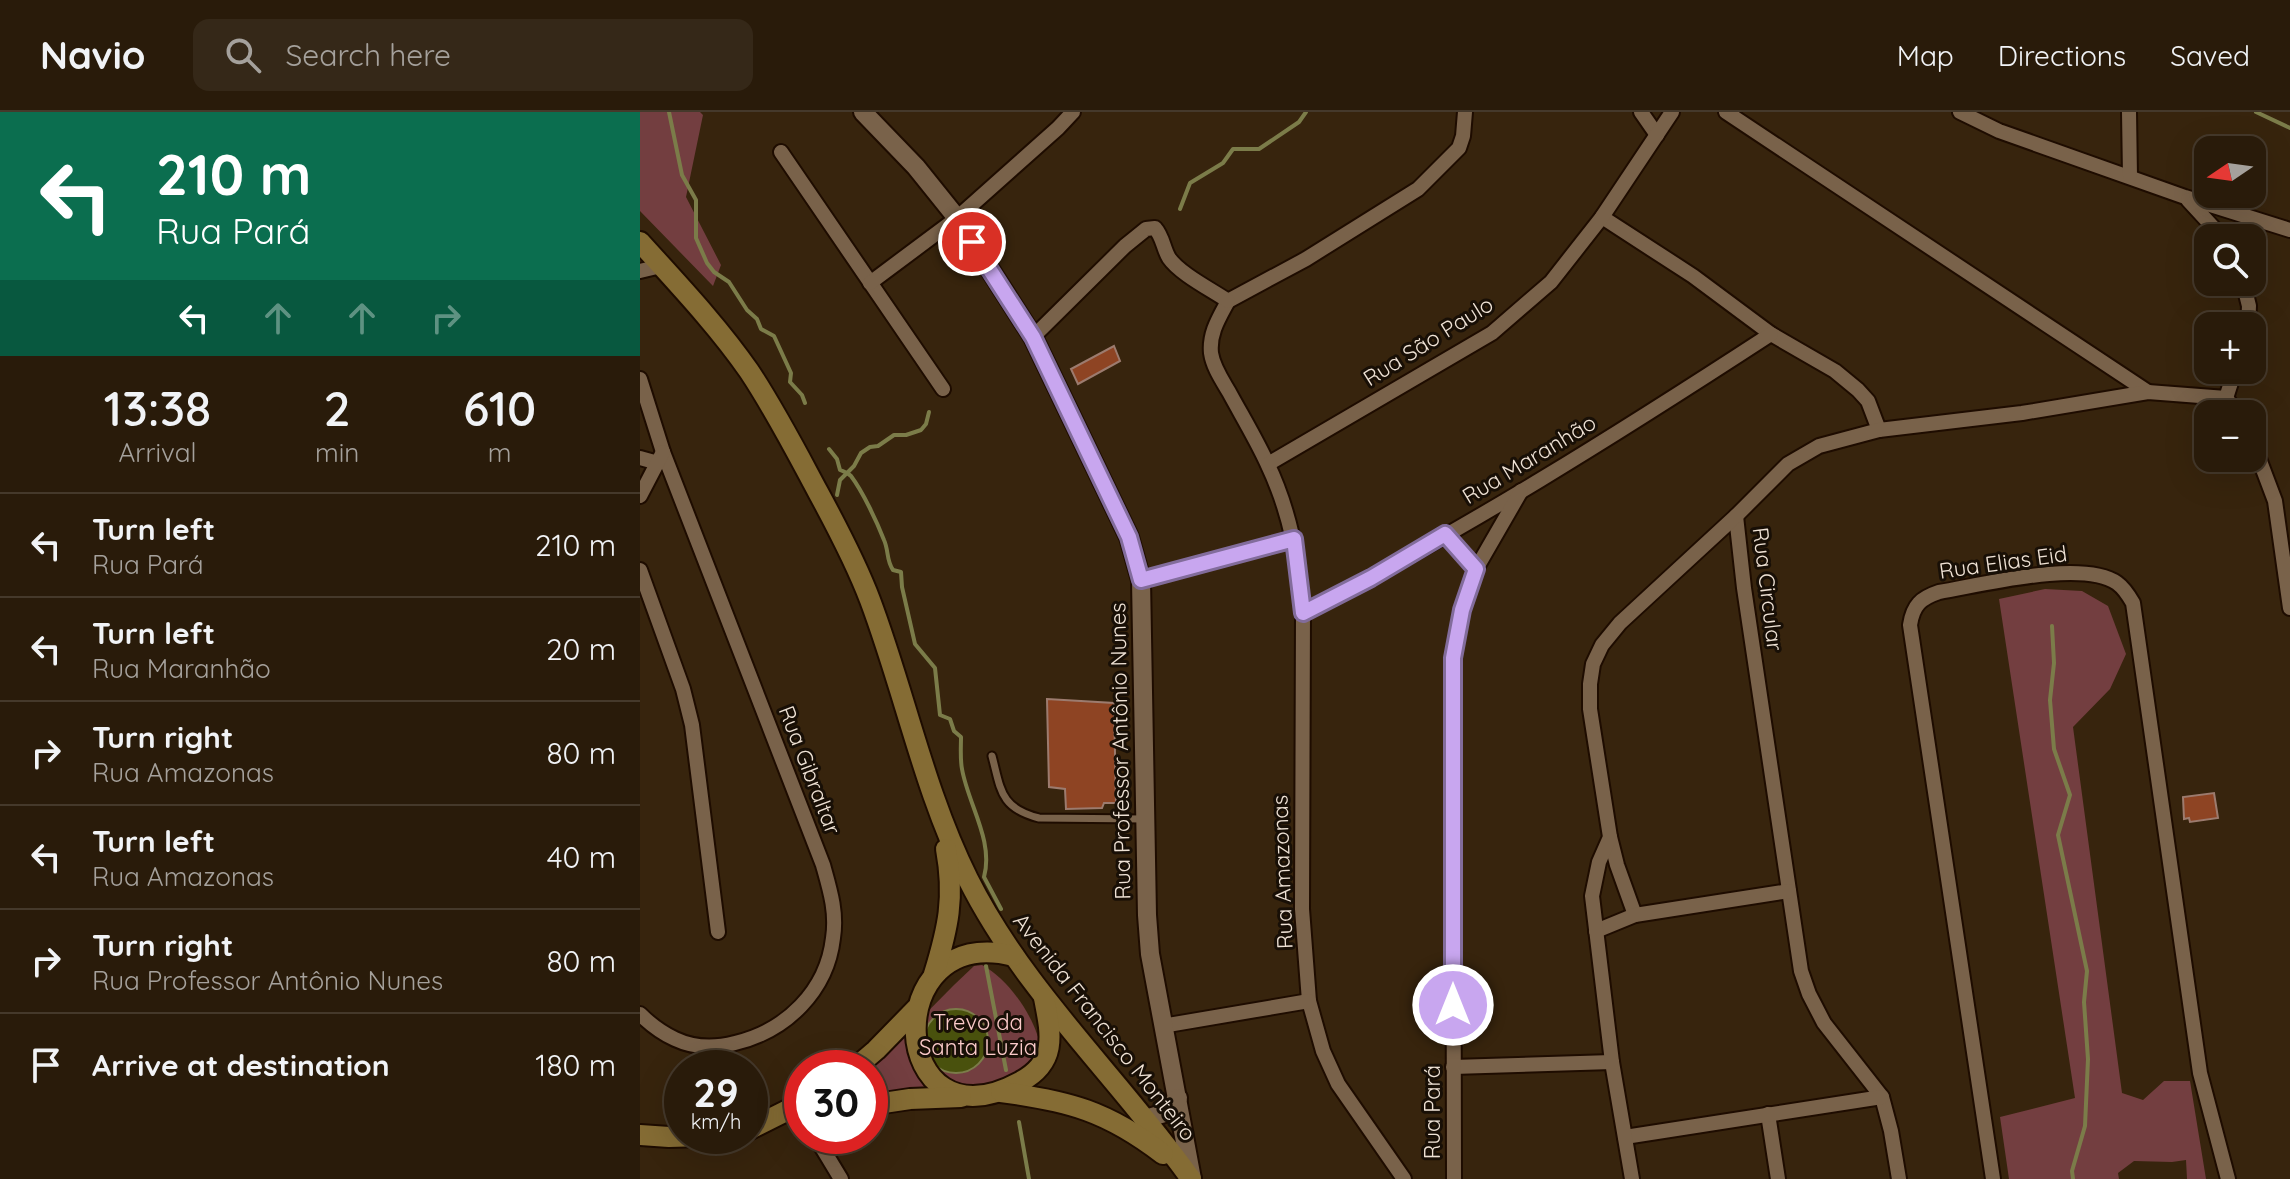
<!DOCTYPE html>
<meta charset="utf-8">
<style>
body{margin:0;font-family:Quicksand,sans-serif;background:#352818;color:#f1f3f6;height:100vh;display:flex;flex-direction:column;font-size:30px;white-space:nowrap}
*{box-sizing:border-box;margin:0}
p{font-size:26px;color:#a5a19c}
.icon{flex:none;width:44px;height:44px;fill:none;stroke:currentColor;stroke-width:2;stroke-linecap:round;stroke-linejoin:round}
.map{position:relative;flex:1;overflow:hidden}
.panel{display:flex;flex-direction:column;background:#291b0a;width:640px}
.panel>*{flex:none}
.top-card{background:#0b6e4f;color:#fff;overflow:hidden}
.needle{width:52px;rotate:257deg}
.buttons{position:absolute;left:1554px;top:24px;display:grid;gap:16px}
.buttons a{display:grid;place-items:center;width:72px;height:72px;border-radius:16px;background:#291b0a;box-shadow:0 8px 32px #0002,0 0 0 2px #45392b;font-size:40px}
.speed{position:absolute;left:24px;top:938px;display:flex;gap:16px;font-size:40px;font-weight:700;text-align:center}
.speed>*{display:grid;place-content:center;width:104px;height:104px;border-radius:50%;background:#291b0a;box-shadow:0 8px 32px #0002,0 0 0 2px #45392b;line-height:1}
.speed small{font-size:20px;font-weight:400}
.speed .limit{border:12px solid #d22;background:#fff;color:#111}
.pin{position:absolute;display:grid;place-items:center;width:68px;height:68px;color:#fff;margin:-34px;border:4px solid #fff;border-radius:50%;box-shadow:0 2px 8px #0007}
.me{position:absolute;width:88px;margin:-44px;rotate:0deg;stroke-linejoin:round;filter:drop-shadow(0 0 6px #0008)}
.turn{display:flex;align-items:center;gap:28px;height:168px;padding:0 24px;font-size:36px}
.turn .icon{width:104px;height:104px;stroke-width:2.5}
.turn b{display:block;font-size:56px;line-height:68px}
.lanes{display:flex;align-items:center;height:76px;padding:0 24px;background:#0003;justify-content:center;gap:40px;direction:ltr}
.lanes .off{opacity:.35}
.eta{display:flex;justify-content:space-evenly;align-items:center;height:136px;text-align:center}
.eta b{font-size:48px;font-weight:600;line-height:56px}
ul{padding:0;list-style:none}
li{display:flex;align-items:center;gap:24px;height:104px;padding:0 24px;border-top:2px solid #45392b}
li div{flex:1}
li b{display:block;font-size:30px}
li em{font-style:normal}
header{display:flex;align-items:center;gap:48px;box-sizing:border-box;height:112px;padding:0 40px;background:#291b0a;border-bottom:2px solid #45392b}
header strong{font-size:38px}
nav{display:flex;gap:44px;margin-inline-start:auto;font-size:28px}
.search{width:560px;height:72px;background:#352818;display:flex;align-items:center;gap:20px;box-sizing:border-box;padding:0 28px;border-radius:16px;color:#a5a19c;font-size:30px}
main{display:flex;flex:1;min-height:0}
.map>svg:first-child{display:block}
.green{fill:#733e40}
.water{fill:#49510d;stroke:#7b7c49;stroke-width:2}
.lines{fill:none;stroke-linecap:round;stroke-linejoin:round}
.stream{stroke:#7b7c49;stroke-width:4}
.building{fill:#8e4423;stroke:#9c7b6e;stroke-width:2}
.service-casing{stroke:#1e0c00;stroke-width:11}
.minor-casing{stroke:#1e0c00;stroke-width:18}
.tertiary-casing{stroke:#1e0c00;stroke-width:22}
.secondary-casing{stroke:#1e0c00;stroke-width:24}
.service{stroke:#79624a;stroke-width:7}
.minor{stroke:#79624a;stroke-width:14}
.tertiary{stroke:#79624a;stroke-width:18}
.secondary{stroke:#856c34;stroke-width:20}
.route-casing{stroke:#826c9b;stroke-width:20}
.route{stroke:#c8a6ef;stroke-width:14}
.labels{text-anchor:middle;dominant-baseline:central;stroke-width:6;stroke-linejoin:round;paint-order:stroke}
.street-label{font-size:22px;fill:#efe2d5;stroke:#180f06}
.park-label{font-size:22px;fill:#fccbca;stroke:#180f06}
</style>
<header>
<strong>Navio</strong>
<div class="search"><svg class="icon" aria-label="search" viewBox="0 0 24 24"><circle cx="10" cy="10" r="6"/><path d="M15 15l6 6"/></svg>Search here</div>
<nav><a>Map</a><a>Directions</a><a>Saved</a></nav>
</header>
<main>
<section class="panel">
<div class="top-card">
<div class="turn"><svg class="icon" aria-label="left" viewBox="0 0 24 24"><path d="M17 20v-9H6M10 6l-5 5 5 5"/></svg><div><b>210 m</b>Rua Pará</div></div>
<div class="lanes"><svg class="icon" aria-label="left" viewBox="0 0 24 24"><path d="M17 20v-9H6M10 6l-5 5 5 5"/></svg><svg class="icon off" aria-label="ahead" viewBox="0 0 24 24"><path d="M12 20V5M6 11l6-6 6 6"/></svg><svg class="icon off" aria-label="ahead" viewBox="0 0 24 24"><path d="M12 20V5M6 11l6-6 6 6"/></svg><svg class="icon off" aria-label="right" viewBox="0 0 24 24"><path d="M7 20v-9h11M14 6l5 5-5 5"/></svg></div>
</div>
<div class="eta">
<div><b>13:38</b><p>Arrival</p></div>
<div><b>2</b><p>min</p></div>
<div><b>610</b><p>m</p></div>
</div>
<ul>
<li><svg class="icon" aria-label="left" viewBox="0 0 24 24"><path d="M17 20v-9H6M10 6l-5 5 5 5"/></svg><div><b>Turn left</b><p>Rua Pará</p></div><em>210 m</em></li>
<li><svg class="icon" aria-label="left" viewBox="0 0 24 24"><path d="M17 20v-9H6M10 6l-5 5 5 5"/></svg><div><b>Turn left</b><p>Rua Maranhão</p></div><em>20 m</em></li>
<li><svg class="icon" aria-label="right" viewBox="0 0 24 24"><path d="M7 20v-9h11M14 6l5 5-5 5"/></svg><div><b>Turn right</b><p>Rua Amazonas</p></div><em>80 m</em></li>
<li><svg class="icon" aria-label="left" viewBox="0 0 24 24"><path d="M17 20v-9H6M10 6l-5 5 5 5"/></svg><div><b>Turn left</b><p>Rua Amazonas</p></div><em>40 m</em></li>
<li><svg class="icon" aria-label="right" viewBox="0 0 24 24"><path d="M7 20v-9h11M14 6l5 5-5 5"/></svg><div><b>Turn right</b><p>Rua Professor Antônio Nunes</p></div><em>80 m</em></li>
<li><svg class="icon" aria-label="arrive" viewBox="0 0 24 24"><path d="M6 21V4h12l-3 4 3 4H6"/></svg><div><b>Arrive at destination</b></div><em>180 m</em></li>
</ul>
</section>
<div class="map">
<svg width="1650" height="1067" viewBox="0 0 1650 1067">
<rect width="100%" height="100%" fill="#37240d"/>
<g class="green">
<polygon points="0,0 60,0 63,3 46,85 81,153 73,174 0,99"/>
<polygon points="1405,477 1442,479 1468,494 1486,542 1470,577 1433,615 1482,981 1503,988 1524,969 1550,969 1566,1067 1547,1067 1546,1048 1532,1050 1494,1049 1478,1061 1479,1067 1369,1067 1360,1005 1435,986 1359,487"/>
<path d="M342,853C369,867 397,908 401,938L376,967L305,979L230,984V958L314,873L334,854Z"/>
</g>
<circle class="water" cx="316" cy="929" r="32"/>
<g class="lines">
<g class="stream">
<polyline points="29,0 42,63 56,88 56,126 67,151 74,160 89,170 107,198 117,207 121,217 134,224 151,261 150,270 162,283 165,291"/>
<polyline points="1616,0 1650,16"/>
<polyline points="540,97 550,71 583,51 593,37 619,37 659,10 666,0"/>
<path d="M189,337L197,347L200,358C205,360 207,360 211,364C223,380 237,410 244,428C249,439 246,448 253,458L261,460L262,475L275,532L295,556L300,603L310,607L314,619L321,625C321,635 320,647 322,657C328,692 354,729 344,765L361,797"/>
<polyline points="197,383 200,368 214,354 221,341 230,335 238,334 254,323 266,323 281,318 286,312 289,300"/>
<polyline points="1412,514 1414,551 1410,588 1414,637 1430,683 1418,723 1447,859 1444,890 1448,947 1445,1014 1432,1059 1433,1067"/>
<polyline points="346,854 366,958"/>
<polyline points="379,1010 389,1067"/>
</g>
</g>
<g class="building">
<polygon points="474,234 480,249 438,272 431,257"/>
<polygon points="407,587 474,591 476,691 464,691 462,696 426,697 425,677 409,675"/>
<polygon points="1574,681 1578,706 1550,710 1549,706 1544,707 1543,685"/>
</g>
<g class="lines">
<g class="service-casing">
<path id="service" d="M352,644C361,678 360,696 399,706L504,707"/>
</g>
<g class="minor-casing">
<g id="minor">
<polyline points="1001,0 1017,23"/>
<polyline points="1086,0 1508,280"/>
<polyline points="1320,0 1359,19 1545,85 1650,118"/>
<polyline points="1489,0 1490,64"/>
<polyline points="141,40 303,277"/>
<polyline points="1548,88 1583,126"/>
<polyline points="962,105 1053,164 1131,222 1195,259 1218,278 1228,289 1239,318"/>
<polyline points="0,159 21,154"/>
<polyline points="1603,170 1609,194 1608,214"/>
<polyline points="230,171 317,106 418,16 433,0"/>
<path d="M588,189C579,206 569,221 571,241C573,255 582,268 589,280C602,304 616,327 627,351C650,399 659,448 663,501L662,797L669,889L683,939L698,972L764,1067"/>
<polyline points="588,189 666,147 778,77 819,36 823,24 825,0"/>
<path d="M393,225L485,134L506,117L515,116C523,125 523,136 529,146C540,162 572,178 588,189"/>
<path d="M0,267L23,340L183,753C190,778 197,800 193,826C187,879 146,919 95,931C76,936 54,936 35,927C22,921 10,912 0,902"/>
<polyline points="1586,286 1595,258"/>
<polyline points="1612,328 1635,389 1650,496"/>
<polyline points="0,346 18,351"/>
<polyline points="628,352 852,221 911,170 962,105 1032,0"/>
<polyline points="0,384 23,340"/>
<polyline points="1096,404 1104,476 1161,859 1169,882 1184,911 1242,985 1251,1019 1259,1067"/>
<polyline points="805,422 836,457"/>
<polyline points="0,458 43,577 52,613 78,820"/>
<polyline points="501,468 654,427"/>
<path d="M663,501C825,418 979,321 1131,222"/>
<polyline points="970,725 977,753 995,803"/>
<polyline points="956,819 995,803 1149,779"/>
<polyline points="522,914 669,889"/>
<polyline points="813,955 972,950"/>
<polyline points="1128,1002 1138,1067"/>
<polyline points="175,1024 201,1067"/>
<polyline points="985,1025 1242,985"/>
<polyline points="814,1067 813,546 822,498 836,457 881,379"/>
<polyline points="992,1067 972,950 952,784 959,750 970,725 950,597 950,572 953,552 962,533 980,511 1096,404 1148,352 1179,334 1239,318 1382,301 1508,280 1586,286 1598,302"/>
<path d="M1353,1067L1270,513C1273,493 1281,486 1299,480C1342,473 1442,447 1477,471C1484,476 1489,484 1493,491L1560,961L1588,1067"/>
</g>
</g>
<g class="tertiary-casing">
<g id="tertiary">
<polyline points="223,0 276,55 317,106 393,225 489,425 501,468 507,803 510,842 552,1067"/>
<polyline points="505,1007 525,1001 538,986"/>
</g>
</g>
<g class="secondary-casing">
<g id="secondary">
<path d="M0,130C37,171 77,213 109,259C135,298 156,339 178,380C197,415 216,451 230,488C265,581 284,679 328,767C384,879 479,966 551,1067"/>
<path d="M374,844C237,809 247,1042 380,970C418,950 411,922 404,886"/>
<path d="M294,862C308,816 315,786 306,737"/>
<polyline points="215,956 236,938 276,897"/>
<path d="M361,980C429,989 467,999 523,1042"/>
<polyline points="230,993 270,987 321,985"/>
<polyline points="110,1017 162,991"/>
<polyline points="0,1023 29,1025 63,1024"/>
</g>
</g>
<use href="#service" class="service"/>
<use href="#minor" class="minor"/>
<use href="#tertiary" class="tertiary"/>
<use href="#secondary" class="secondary"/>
</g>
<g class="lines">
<g class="route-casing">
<polyline id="route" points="332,130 393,225 489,425 501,468 654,427 663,501 731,466 805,422 836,457 822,498 813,546 813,893"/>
</g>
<use href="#route" class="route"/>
</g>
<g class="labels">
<g class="street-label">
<text transform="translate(788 229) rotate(-32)">Rua São Paulo</text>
<text transform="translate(889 347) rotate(-31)">Rua Maranhão</text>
<text transform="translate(1363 450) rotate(-8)">Rua Elias Eid</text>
<text transform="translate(1128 477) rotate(83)">Rua Circular</text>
<text transform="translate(480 639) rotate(-91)">Rua Professor Antônio Nunes</text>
<text transform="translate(170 658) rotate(69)">Rua Gibraltar</text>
<text transform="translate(642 760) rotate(-92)">Rua Amazonas</text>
<text transform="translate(465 915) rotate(52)">Avenida Francisco Monteiro</text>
<text transform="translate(792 1000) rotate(-90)">Rua Pará</text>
</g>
<g class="park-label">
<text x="338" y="910">Trevo da<tspan x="338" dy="25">Santa Luzia</tspan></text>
</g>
</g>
</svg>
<div class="buttons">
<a><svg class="needle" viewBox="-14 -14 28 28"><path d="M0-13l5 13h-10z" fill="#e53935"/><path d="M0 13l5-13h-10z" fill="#a5a19c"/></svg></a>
<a><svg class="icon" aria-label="search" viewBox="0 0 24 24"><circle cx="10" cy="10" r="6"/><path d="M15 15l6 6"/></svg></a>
<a>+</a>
<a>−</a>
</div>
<div class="speed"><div>29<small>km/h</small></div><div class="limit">30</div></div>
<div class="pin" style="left:332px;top:130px;background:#d93025"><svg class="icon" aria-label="arrive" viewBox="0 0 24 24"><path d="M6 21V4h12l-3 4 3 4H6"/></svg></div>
<svg class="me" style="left:813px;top:893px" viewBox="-20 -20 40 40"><circle r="17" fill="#c8a6ef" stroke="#fff" stroke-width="3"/><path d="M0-11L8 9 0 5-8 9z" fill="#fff"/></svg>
</div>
</main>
